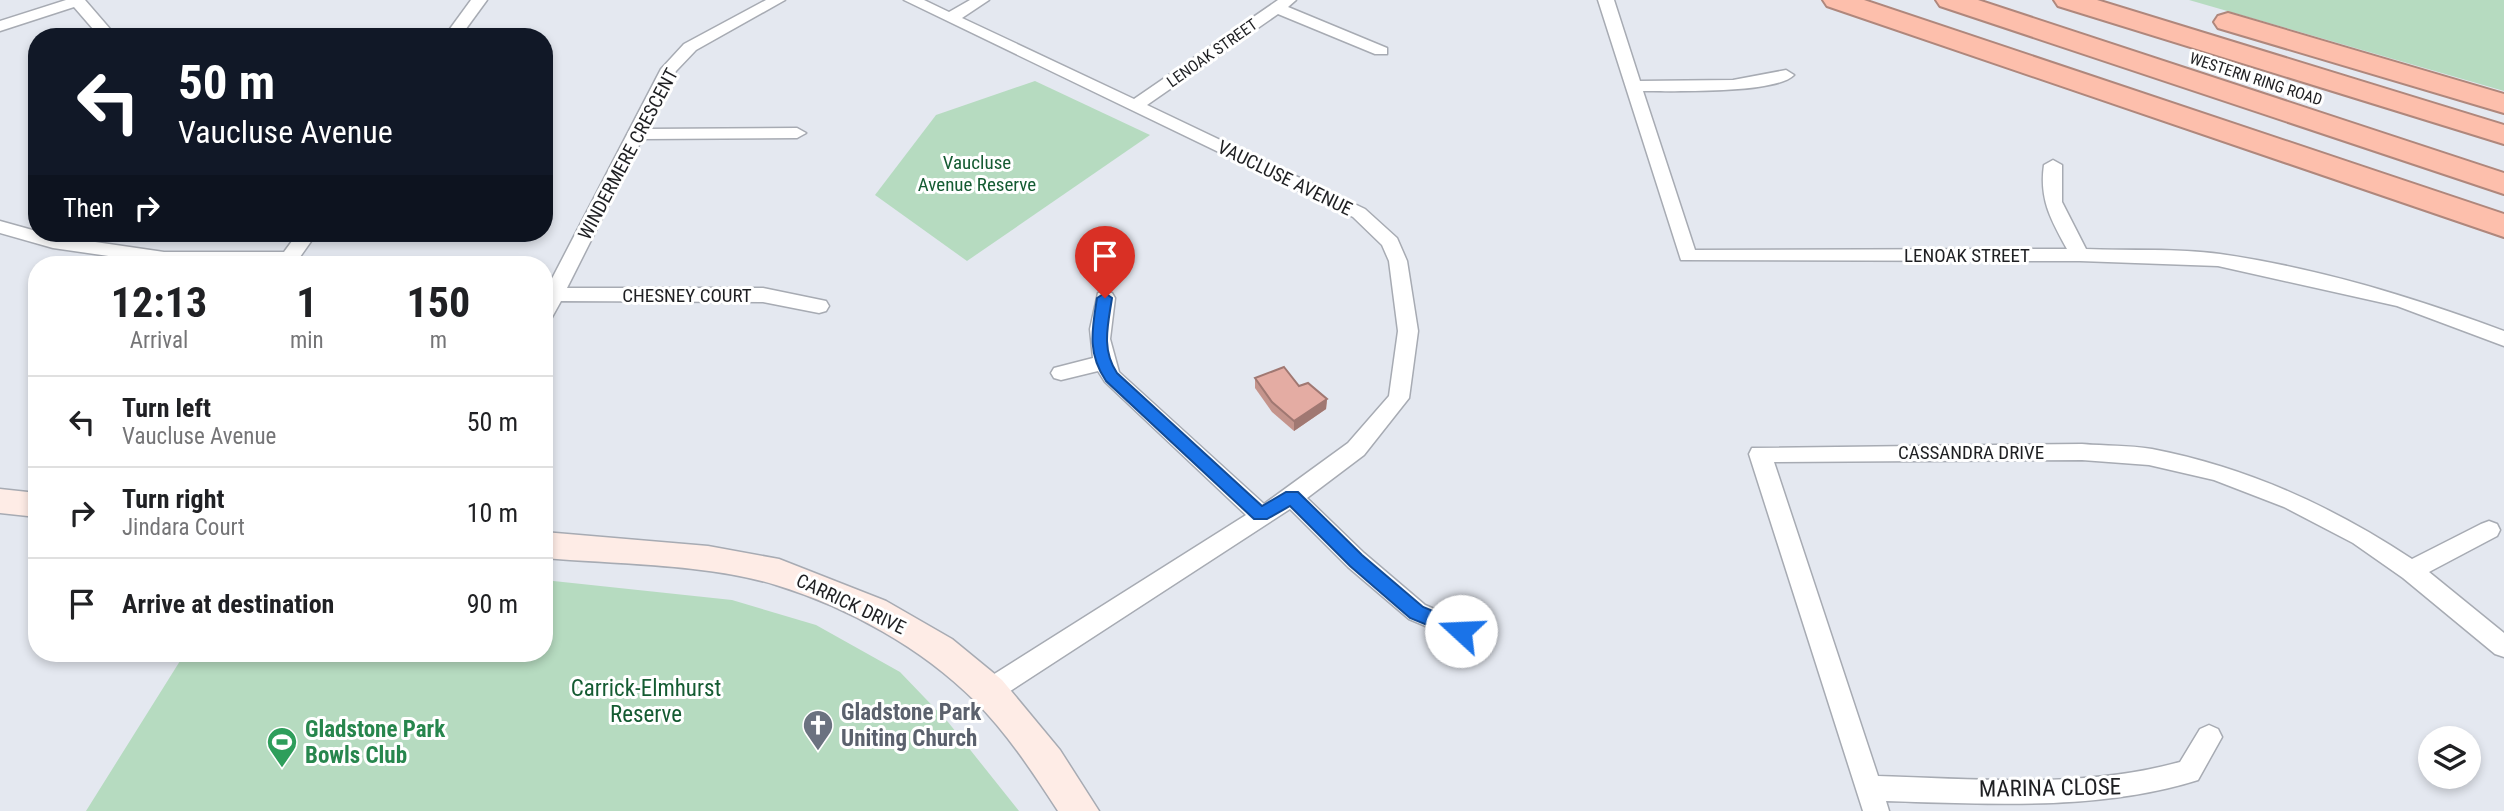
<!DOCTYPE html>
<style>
body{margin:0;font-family:"Roboto Condensed",sans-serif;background:#f6f6f6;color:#202124;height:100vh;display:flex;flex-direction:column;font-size:26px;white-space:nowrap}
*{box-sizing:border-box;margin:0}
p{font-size:23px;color:#757577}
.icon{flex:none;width:38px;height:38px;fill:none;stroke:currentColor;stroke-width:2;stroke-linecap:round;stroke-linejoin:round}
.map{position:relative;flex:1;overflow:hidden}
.side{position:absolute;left:28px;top:256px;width:525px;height:406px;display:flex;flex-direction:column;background:#fff;border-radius:28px;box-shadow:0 4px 10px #0003}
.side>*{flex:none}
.top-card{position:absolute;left:28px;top:28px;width:525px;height:214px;border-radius:28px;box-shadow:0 4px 10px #0003;background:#111827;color:#fff;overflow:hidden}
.tools{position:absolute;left:2418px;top:726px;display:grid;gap:14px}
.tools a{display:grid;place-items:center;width:63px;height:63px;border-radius:50%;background:#fff;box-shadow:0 4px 10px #0003;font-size:35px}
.pin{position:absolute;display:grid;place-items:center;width:60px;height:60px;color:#fff;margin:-72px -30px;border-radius:50% 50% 50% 0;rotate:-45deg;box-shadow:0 0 7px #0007}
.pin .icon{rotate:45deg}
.me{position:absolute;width:77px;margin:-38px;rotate:290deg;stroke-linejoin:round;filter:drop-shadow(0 0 5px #0008)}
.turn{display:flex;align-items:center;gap:24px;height:147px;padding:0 35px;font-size:32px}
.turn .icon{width:91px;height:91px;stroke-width:2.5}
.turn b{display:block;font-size:49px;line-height:60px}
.then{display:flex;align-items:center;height:66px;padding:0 35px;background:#0003;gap:14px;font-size:26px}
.eta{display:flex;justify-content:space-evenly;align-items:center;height:119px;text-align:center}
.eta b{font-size:42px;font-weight:700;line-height:49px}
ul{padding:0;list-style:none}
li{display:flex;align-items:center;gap:21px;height:91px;padding:0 35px;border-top:2px solid #e0e0e0}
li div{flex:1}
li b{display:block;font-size:26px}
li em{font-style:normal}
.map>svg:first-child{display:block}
.green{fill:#b6dbc0}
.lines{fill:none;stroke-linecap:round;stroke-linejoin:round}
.street-casing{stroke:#a7abb3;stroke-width:3}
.secondary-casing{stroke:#a7abb3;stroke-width:3}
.highway-casing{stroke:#af877c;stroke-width:4}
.street{fill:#fff;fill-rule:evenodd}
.secondary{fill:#feece6;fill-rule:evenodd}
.highway{fill:#fdbfac;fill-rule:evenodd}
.wall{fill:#c4948c}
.shaded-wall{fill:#a07872}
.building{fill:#e4aca3;stroke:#a07872;stroke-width:2}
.route{fill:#1a73e8;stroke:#114b97;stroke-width:2}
.labels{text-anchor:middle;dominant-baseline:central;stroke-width:6;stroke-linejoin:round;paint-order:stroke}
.far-street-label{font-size:16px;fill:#1e1f22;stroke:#fff}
.street-label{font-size:19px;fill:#1e1f22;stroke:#fff}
.park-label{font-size:19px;fill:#145b32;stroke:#fff}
.near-park-label{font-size:23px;fill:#145b32;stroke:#fff}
.near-worship-label{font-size:23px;font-weight:bold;fill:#5b616d;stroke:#fff;text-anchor:start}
.near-leisure-label{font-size:23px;font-weight:bold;fill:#27864d;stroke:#fff;text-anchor:start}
.near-street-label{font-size:23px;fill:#1e1f22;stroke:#fff}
</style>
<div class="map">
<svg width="2504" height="811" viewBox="0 0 2504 811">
<rect width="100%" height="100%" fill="#e4e8f0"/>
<g class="green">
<polygon points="2189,0 2504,0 2504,91"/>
<polygon points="1035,81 1150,135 967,261 875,195 936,115"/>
<polygon points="544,580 732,600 816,625 900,672 948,722 1019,811 86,811 185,653 544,653"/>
</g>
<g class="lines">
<g class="street-casing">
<g id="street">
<polygon points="66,0 85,0 117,37 100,37 74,7 0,31 0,21"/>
<polygon points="471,0 487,0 460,37 444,37"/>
<polygon points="766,0 785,0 696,50 676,71 647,129 797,128 806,133 797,138 642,139 567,288 763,288 826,301 829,306 826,311 819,313 763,302 561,301 551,319 544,321 544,294 661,69 684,44"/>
<polygon points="904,0 924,0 949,12 970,0 989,0 962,18 1134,99 1278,0 1296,0 1288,7 1387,48 1387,54 1375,54 1278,14 1147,105 1365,209 1397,238 1407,261 1418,331 1409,398 1364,455 1307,498 1364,553 1425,605 1470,624 1473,631 1470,638 1461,641 1409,619 1348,567 1290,509 998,699 989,702 980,699 976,691 980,683 1246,515 1105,382 1098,371 1061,380 1054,378 1051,373 1054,368 1093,358 1090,329 1098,293 1112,293 1115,298 1110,339 1119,372 1264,504 1348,443 1389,396 1398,331 1389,261 1382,245 1353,217"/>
<path d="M1598,0H1614L1640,81L1733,80L1786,70L1794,75C1776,94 1672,91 1643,91L1695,250L2067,249C2051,220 2039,199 2044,165L2053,160L2062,165V202L2086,249C2130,251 2177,248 2220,254C2318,268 2412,297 2504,331V346L2397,306L2218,266L2080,261L1681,260Z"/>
<polygon points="0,221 54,236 164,252 284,252 298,233 317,233 295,264 164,264 53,248 0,233"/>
<path d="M2082,444C2105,446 2129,445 2152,449C2246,467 2332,506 2412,559L2481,524L2489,521L2497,524L2500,530L2497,536L2429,572L2504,633V657L2495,654L2403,578L2353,543L2284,507L2214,480L2149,465L2082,460L1774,462L1878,776C1979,779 2082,789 2180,762L2200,729L2209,725L2218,729L2222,737L2198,780C2100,811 1989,804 1886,801L1889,811H1863L1749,454L1752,448Z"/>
</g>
</g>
<g class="secondary-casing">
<g id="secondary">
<polygon points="0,489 37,493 37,517 0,513"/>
<path d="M544,532L708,546L779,559L886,601L952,639L1002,680L1060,750L1099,811H1058C1034,774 1007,733 975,701C922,648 848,607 776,585C708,564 616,564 544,558Z"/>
</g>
</g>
<g class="highway-casing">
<g id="highway">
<polygon points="1823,0 1864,0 2504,214 2504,237 1827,6"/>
<polygon points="1936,0 1978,0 2504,173 2504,194 1940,6"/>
<polygon points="2054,0 2097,0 2504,125 2504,144 2058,6"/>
<polygon points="2228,13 2504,94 2504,113 2218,28 2214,22 2218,16"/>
</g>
</g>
<use href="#street" class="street"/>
<use href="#secondary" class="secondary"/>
<use href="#highway" class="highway"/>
</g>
<polygon class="wall" points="1255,378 1299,386 1327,399 1326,409 1294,431 1272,412 1255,388"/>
<polygon class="shaded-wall" points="1327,399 1326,409 1294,431 1294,421"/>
<polygon class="building" points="1284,367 1299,386 1308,383 1327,399 1294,421 1272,402 1255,378"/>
<path class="route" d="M1105,293L1112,298C1108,325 1101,349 1117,373L1262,506L1286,492H1298L1362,555L1423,607L1467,625L1470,631L1467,636L1461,639L1410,618L1350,566L1290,506L1267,519H1254L1106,381C1087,353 1092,330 1097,298Z"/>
<defs>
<g id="church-pin" transform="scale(1.575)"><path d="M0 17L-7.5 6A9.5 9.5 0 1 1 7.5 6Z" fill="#6b7280" stroke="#fff"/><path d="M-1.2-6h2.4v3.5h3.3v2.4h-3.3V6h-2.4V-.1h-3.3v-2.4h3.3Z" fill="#fff"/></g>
<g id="stadium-pin" transform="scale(1.575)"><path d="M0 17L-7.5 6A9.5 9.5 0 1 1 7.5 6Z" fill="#2e9e5b" stroke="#fff"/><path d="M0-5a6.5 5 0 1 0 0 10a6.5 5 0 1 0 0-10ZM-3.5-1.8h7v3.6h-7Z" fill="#fff"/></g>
</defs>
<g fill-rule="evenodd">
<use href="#church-pin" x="818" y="725"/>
<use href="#stadium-pin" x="282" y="742"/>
</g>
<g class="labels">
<g class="far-street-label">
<text transform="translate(1212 53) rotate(-35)">LENOAK STREET</text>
<text transform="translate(2256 79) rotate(18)">WESTERN RING ROAD</text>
</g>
<g class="street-label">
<text transform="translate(628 154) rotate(-62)">WINDERMERE CRESCENT</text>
<text transform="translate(1285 178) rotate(26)">VAUCLUSE AVENUE</text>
<text x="1967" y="255">LENOAK STREET</text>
<text x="687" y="295">CHESNEY COURT</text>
<text x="1971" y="452">CASSANDRA DRIVE</text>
<text transform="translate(851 604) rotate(25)">CARRICK DRIVE</text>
</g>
<g class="park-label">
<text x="977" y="162">Vaucluse<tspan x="977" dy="22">Avenue Reserve</tspan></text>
</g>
<g class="near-park-label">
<text x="646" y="688">Carrick-Elmhurst<tspan x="646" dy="26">Reserve</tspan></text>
</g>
<g class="near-worship-label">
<text x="841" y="712">Gladstone Park<tspan x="841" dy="26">Uniting Church</tspan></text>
</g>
<g class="near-leisure-label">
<text x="305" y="729">Gladstone Park<tspan x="305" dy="26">Bowls Club</tspan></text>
</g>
<g class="near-street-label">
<text transform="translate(2050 788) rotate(-1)">MARINA CLOSE</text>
</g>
</g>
</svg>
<div class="tools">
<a><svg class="icon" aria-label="layers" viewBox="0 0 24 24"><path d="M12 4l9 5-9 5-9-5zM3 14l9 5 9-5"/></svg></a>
</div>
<div class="pin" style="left:1105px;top:298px;background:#d93025"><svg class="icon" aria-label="arrive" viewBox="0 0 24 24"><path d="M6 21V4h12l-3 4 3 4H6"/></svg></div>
<svg class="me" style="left:1461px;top:631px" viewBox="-20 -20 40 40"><circle r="19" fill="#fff"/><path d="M0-13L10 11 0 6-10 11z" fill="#1a73e8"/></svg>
<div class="top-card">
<div class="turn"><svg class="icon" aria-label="left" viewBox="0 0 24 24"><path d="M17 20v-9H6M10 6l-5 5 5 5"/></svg><div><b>50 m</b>Vaucluse Avenue</div></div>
<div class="then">Then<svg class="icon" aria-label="right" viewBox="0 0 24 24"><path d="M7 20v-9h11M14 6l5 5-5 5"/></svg></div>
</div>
<section class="side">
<div class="eta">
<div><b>12:13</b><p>Arrival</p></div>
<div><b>1</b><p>min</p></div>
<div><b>150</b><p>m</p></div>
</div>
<ul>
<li><svg class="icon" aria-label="left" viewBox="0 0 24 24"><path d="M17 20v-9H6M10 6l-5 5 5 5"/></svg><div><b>Turn left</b><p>Vaucluse Avenue</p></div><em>50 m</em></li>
<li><svg class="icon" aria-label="right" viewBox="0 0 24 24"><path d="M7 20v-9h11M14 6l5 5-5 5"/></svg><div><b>Turn right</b><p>Jindara Court</p></div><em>10 m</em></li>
<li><svg class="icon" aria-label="arrive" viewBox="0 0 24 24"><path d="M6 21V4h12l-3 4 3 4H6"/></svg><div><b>Arrive at destination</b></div><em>90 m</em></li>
</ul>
</section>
</div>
